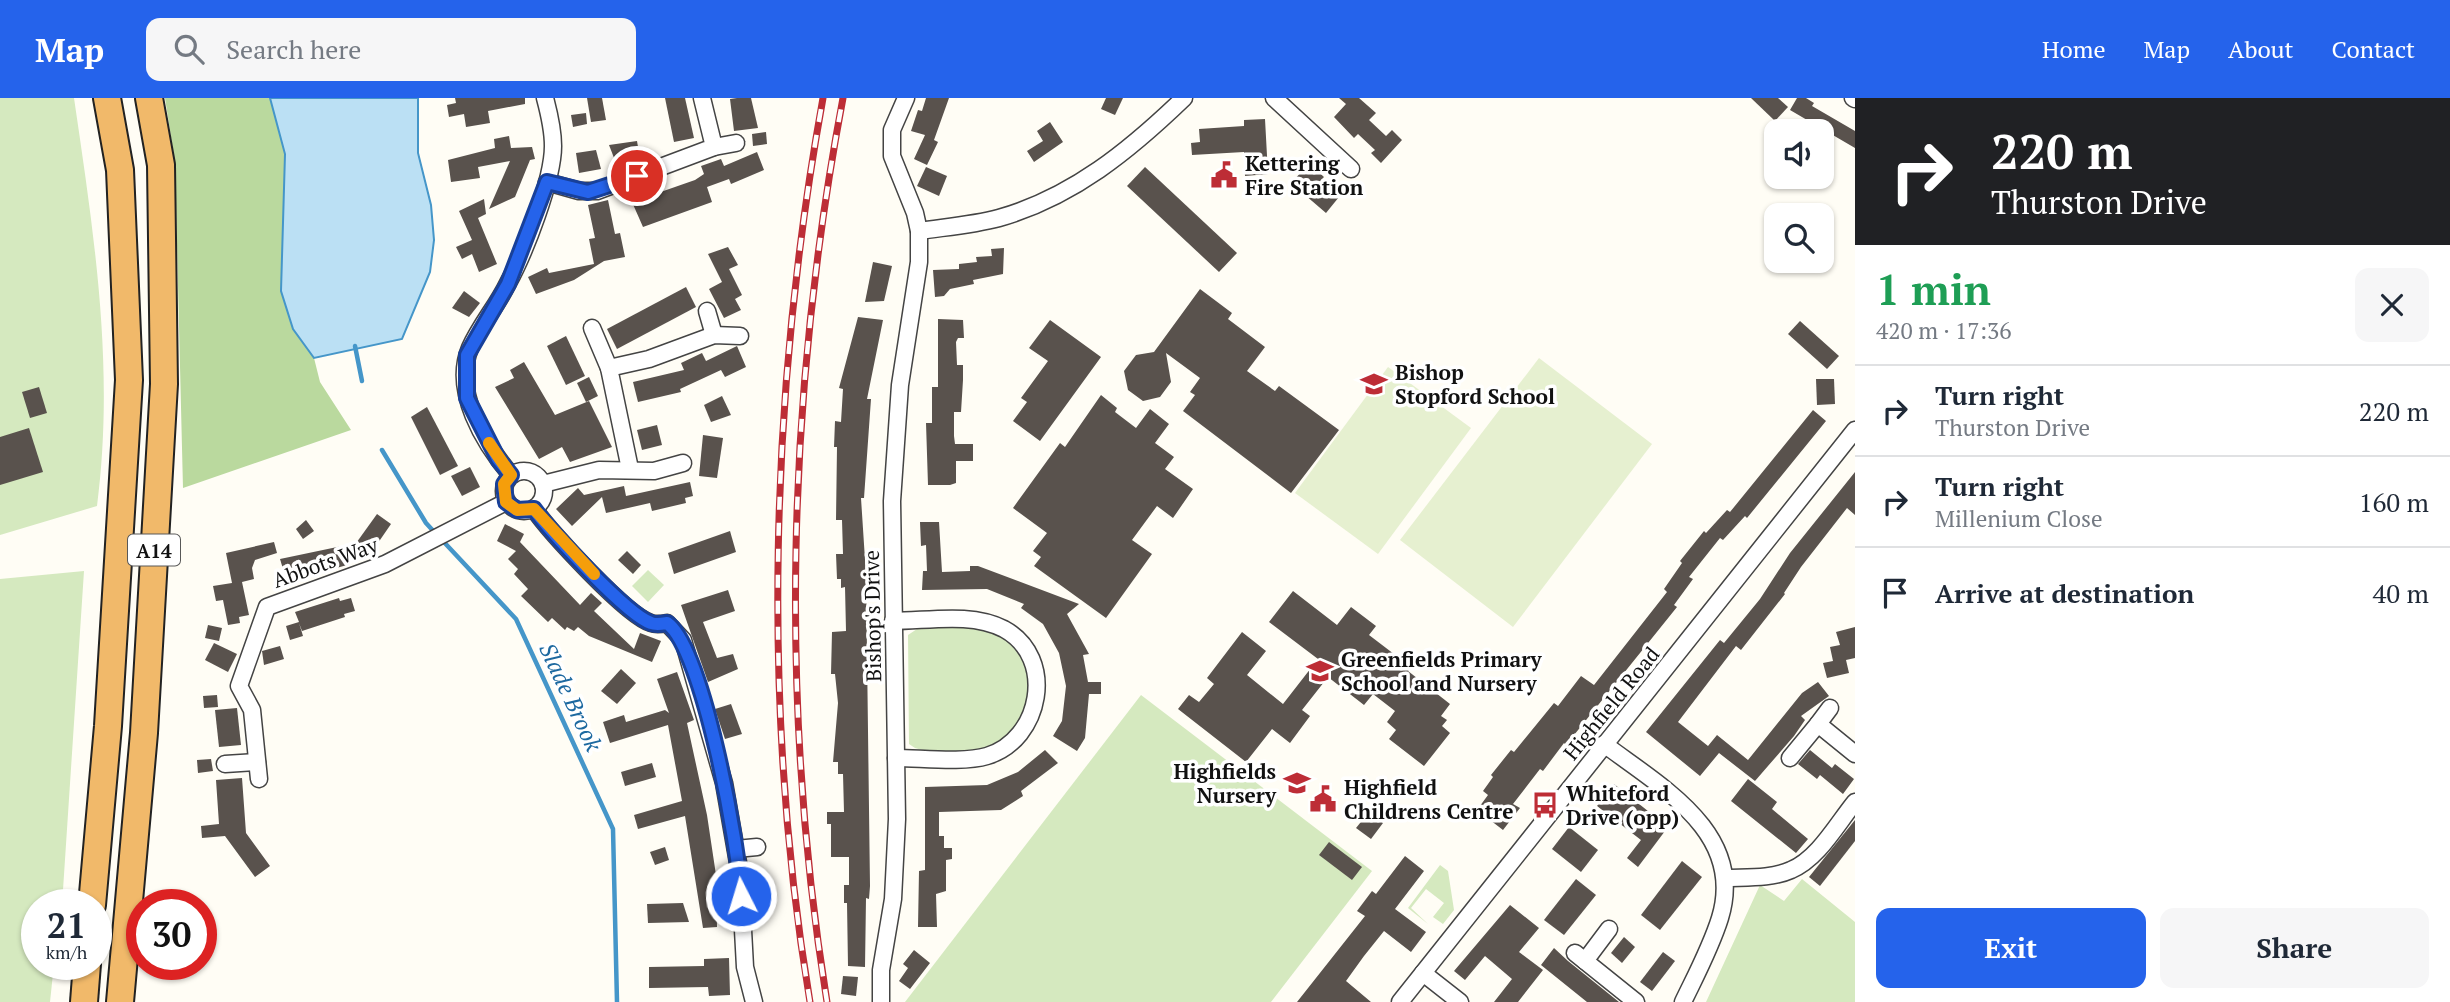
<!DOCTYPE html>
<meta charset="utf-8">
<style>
body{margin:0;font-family:"PT Serif",serif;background:#f6f6f7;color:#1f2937;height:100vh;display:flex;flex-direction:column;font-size:26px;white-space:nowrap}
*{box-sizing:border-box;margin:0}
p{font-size:23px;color:#747a83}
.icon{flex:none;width:38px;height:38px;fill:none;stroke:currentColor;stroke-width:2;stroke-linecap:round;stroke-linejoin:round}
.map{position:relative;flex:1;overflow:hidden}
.side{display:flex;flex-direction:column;background:#fff;width:595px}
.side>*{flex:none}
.top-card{background:#202124;color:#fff;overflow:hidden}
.tools{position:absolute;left:1764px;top:21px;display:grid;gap:14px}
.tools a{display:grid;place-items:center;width:70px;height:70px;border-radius:14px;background:#fff;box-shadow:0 2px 5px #0004;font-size:35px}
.speed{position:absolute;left:21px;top:791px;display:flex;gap:14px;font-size:35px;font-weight:700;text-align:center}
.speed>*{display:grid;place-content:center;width:91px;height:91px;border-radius:50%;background:#fff;box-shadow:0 2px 5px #0004;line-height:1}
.speed small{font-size:18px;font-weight:400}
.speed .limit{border:10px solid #d22;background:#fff;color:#111}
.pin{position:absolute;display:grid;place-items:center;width:60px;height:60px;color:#fff;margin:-30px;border:4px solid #fff;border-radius:50%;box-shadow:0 2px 7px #0007}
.me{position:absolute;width:77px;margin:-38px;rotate:355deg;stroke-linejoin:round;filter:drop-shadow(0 0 5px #0008)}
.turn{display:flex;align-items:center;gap:24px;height:147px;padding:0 21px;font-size:32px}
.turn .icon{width:91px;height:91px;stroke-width:2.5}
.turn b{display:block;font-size:49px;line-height:60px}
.round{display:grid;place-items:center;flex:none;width:74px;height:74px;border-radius:14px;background:#f6f6f7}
.head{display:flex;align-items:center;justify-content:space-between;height:119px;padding:0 21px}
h1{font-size:42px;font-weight:700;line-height:52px;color:#1e9e55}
.action{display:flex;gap:14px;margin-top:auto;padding:14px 21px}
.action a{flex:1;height:80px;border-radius:14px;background:#2563eb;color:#fff;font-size:28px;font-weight:700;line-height:80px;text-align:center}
.action a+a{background:#f6f6f7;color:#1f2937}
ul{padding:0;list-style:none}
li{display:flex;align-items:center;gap:21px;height:91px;padding:0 21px;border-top:2px solid #e0e1e3}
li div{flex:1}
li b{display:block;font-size:26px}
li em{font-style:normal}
header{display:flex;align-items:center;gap:42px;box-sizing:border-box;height:98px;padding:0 35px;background:#2563eb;color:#fff}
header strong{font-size:33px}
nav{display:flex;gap:38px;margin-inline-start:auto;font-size:24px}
.search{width:490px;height:63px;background:#f6f6f7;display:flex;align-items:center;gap:18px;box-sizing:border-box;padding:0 24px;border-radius:14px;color:#747a83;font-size:26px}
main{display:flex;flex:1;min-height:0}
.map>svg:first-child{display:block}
.green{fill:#d5e9bf}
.forest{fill:#bad99e}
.pitch{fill:#e6f0d0}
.water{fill:#bbe0f4;stroke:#4596c9;stroke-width:2}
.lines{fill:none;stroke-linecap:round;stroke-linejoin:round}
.stream{stroke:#4596c9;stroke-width:4.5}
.building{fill:#59524d}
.minor-casing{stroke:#444;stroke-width:19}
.trunk-casing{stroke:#222;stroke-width:30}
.minor{stroke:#fff;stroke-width:16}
.trunk{stroke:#f1b96a;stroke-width:26}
.rail-casing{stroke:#bd2d36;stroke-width:7}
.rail{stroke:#fff;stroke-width:4.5;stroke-dasharray:13;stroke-linecap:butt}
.route-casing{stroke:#184099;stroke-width:18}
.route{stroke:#2563eb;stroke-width:12}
.slow{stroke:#f59e0b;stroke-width:12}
.labels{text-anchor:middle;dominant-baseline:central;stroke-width:7;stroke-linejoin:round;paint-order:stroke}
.shield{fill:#fff;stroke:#585858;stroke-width:2}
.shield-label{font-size:19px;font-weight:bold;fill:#111}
.poi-label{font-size:21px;font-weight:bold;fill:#111;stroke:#fff;text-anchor:start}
.street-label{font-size:21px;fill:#111;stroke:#fff}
.water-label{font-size:23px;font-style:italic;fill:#1d69a0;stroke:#fff}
</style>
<header>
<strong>Map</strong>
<div class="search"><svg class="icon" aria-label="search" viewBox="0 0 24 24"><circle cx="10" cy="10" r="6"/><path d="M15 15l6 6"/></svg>Search here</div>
<nav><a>Home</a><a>Map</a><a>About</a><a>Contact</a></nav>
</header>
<main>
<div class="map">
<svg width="1855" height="904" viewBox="0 0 1855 904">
<rect width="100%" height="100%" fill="#fffdf5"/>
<g class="green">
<path d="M0,0H74C94,137 115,269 97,408L0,437Z"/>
<polygon points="648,472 664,487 648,504 632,488"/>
<polygon points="84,473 62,807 37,807 37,866 54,866 50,904 0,904 0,481"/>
<path d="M967,528C981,531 996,533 1007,543C1043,572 1032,632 990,650C978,655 960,654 947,653C936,653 925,654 915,650L909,646L908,537L920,529Z"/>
<polygon points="1141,597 1372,773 1271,904 905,904"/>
<polygon points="1440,767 1448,773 1454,812 1443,826 1433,819 1444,805 1426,791 1411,810 1428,826 1408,810"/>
<polygon points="1802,781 1855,824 1855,904 1706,904 1760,787 1784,803"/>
</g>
<polygon class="forest" points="165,0 270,0 285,56 293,231 314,260 320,284 351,332 183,390 175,65"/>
<g class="pitch">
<polygon points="1539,260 1652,346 1513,529 1400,442"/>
<polygon points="1388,269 1471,330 1378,456 1295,395"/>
</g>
<polygon class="water" points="270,0 418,0 418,55 431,107 434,142 430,174 402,241 314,260 293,231 281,193 285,56"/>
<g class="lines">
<g class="stream">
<polyline points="355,248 362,283"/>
<polyline points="382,352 426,425 436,436"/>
<polyline points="442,442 516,521 613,731 617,904"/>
</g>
</g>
<g class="building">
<polygon points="455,0 525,0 525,6 488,13 490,25 466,29 464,16 449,19 447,7 456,5"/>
<polygon points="587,0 602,0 606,22 591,24"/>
<polygon points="665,0 685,0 694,40 674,44"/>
<polygon points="737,0 751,0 758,30 734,33 730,1"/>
<polygon points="926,0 949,0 934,42 938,44 927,67 914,61 925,37 911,33 918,12 922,13"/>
<polygon points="1106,0 1123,0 1115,17 1101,11"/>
<polygon points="1339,0 1359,0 1376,15 1369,22 1386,38 1392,32 1402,42 1381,65 1371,55 1375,52 1358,36 1354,40 1334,19 1346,6"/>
<polygon points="1751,0 1778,0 1788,9 1775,23"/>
<polygon points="1797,0 1806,0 1814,5 1812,8 1855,33 1855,50 1790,12"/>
<polygon points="586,15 587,26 573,29 571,17"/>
<polygon points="1265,21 1268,76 1245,78 1244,54 1192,57 1191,45 1200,44 1199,31 1244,28 1244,22"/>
<polygon points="1050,24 1063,44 1034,64 1027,53 1043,43 1037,33"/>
<polygon points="766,34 767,46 753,48 752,36"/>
<polygon points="509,38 511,50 532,49 535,61 530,62 515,99 489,111 510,63 478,69 480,80 451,84 448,62 495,50 494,41"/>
<polygon points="637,43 640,61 616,65 609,47"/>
<polygon points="596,52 601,71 579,75 576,55"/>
<polygon points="757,54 764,72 731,86 729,81 707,89 712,104 643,129 632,104 695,82 704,76 701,68 721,61 724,68"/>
<polygon points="1312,68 1324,79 1321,82 1339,99 1326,115 1291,85 1306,69 1309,71"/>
<polygon points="926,69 947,78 939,98 917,88"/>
<polygon points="1145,69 1237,155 1219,174 1127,88"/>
<polygon points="484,101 486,116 478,120 497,166 479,174 472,156 462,161 456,149 472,142 459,113"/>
<polygon points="608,102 615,136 620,135 625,159 604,163 574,182 536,196 528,179 547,170 549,175 594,166 589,141 595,140 588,107"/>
<polygon points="728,149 738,167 729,171 742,197 735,201 741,212 724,220 709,191 722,184 708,156"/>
<polygon points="1004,150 1003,176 973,182 974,186 950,191 944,198 935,199 933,172 959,171 959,166 977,164 976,159 992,158 991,151"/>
<polygon points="873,164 892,168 884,203 865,204"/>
<polygon points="686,189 696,209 617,251 607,231"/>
<polygon points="1200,191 1232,215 1228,221 1265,249 1247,273 1275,293 1279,288 1339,332 1291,395 1183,313 1195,297 1190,294 1200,280 1166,255 1171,284 1160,299 1143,303 1128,292 1124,273 1136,257 1154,254"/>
<polygon points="464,193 480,205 469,219 452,210"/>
<polygon points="858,219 883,222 867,301 871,301 870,315 864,400 861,400 866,477 870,788 869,801 866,800 865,869 848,868 847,805 844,805 844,787 849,787 849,759 831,759 831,726 827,726 827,714 844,714 843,676 838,676 838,664 833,664 838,605 835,576 831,576 832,534 846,533 845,489 841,490 841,481 837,481 836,456 843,456 842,422 836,422 837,349 834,349 835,323 841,324 843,291 839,290"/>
<polygon points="938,221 963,222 964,240 958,240 956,244 957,267 963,267 963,282 961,314 954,314 954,338 955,346 973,346 973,363 956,363 956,385 950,387 928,387 926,325 932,325 932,289 938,289"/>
<polygon points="1050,222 1101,259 1040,343 1013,323 1027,304 1021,300 1048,263 1029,250"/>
<polygon points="1800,223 1839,258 1827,271 1788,236"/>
<polygon points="566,238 585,278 566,287 547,248"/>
<polygon points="737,248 746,269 725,279 721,272 680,291 681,294 638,304 633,284 684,272 681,265 702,255 706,263"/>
<polygon points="524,264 555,317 589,303 612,349 570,364 562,349 539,361 495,289 514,280 510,272"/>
<polygon points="589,279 598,298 586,304 577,285"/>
<polygon points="1816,281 1834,281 1835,306 1817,307"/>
<polygon points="39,289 47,315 30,320 22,294"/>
<polygon points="1101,297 1117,310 1115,314 1136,330 1150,311 1169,326 1155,345 1174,359 1165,371 1193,391 1173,420 1157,408 1132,442 1152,456 1106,520 1034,468 1041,459 1033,453 1047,435 1013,410 1060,345 1065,349"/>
<polygon points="722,298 731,317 711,324 704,307"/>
<polygon points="427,309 458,368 440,377 411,319"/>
<polygon points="1813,312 1826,323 1747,420 1745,418 1723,442 1720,440 1689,479 1693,481 1674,507 1677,509 1566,647 1564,645 1543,673 1540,671 1513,706 1520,710 1503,732 1477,712 1488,697 1483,693 1493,679 1491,677 1511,652 1514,654 1554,605 1558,608 1581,578 1594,587 1667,494 1664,491 1682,465 1680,463 1704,433 1706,435 1727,412 1730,414"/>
<polygon points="657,327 662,347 642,352 637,332"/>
<polygon points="29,330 43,374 0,387 0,339"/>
<polygon points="703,337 723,340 717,380 699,378"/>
<polygon points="470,369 480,389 462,398 451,378"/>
<polygon points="1855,374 1855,417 1847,410 1801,469 1784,495 1785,496 1741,552 1736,548 1678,624 1708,648 1717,637 1748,662 1802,595 1818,584 1829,598 1801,618 1805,622 1794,638 1755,683 1719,655 1700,678 1646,634 1720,542 1724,545 1760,501 1790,455"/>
<polygon points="690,384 693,398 685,400 686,405 652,413 650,405 606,415 602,399 572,428 556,411 578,390 584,397 624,388 626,398"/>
<polygon points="377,416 391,426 369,458 354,448"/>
<polygon points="306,422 314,433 303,441 296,431"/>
<polygon points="920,424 939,424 942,474 970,473 970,468 978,468 1079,506 1067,516 1089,556 1083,557 1088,584 1101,584 1101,596 1089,596 1085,640 1077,653 1053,638 1062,623 1066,588 1059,555 1043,526 1021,510 1024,506 987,491 922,492 923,473 927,473 926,447 921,448"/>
<polygon points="505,426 524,436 520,444 580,507 591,495 602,505 594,513 634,551 640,535 661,543 652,564 589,538 578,529 574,533 567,529 565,532 552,520 548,524 521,498 528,491 514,476 518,471 508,461 516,453 497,443"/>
<polygon points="730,433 736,454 674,476 668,455"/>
<polygon points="274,444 277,455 255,462 252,470 254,481 242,484 249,517 239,519 240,525 228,527 223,502 216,503 213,488 232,485 226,455"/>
<polygon points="342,448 347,467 287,484 280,461"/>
<polygon points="627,453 641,467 633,476 618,462"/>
<polygon points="728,492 735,513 703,524 717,560 733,556 738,571 708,584 681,507"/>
<polygon points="1293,493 1337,527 1351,509 1376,528 1369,537 1411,569 1408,573 1450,606 1441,618 1447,622 1442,628 1450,635 1424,668 1389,641 1396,632 1387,624 1395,613 1373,596 1364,607 1328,579 1302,612 1310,618 1290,645 1272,631 1246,664 1178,611 1189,597 1199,604 1214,586 1207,580 1242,534 1266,553 1247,577 1283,606 1318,561 1269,524"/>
<polygon points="339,500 340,503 351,500 355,513 344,516 345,519 302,533 299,525 303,538 290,542 286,528 299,524 295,514"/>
<polygon points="208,527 222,530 219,543 205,540"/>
<polygon points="1855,529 1855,560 1846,562 1849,575 1827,580 1823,565 1833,563 1830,549 1840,547 1836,534"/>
<polygon points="214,545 237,556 228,574 205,562"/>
<polygon points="280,548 284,561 264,567 262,553"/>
<polygon points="621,571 636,585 617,606 601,593"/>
<polygon points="677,574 694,622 687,625 707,717 716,777 717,829 703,830 685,718 638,731 634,717 682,703 668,627 610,645 603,624 624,617 626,624 665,612 669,615 657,581"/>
<polygon points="217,597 218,609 204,610 203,598"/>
<polygon points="731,606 742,636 725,641 715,611"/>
<polygon points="237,610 241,647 219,649 215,612"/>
<polygon points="1045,652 1058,665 1021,693 1023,698 1001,712 939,714 939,738 944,738 944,750 952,750 952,761 946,762 946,793 936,796 937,829 918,829 919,773 925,772 925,689 987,687 1018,674"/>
<polygon points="1810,652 1832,670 1835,666 1854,681 1843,696 1820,677 1817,681 1798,666"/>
<polygon points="211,661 213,673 198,675 197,662"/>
<polygon points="652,665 656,679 625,688 621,674"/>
<polygon points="242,680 246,735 270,768 255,779 225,738 202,740 201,728 219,726 216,682"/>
<polygon points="1748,681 1777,704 1772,711 1808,741 1796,755 1731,703"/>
<polygon points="1614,686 1668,729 1638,769 1627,760 1641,742 1597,708"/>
<polygon points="1369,714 1383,725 1371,741 1356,730"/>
<polygon points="1855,722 1855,743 1820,788 1809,779"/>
<polygon points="1569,729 1598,752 1581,774 1552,751"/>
<polygon points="1329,744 1362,769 1352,782 1319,757"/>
<polygon points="665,749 669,762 655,767 650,754"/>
<polygon points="1405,758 1424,773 1395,811 1426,834 1411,854 1384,833 1364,858 1346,883 1371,904 1297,904 1365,818 1357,813 1372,793 1376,796"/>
<polygon points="1682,763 1702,779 1660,832 1641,817"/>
<polygon points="1576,781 1596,797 1564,837 1544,822"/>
<polygon points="683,805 689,824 648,825 647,806"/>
<polygon points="1510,807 1539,830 1519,854 1543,872 1518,904 1494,904 1512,881 1485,858 1465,882 1454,873"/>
<polygon points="1624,839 1635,849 1622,865 1611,855"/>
<polygon points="1554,850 1568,863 1619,904 1587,904 1541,867"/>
<polygon points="914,852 930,865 910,891 899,883 908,870 903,866"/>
<polygon points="1663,854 1675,863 1652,893 1640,884"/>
<polygon points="729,860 730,897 709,898 708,889 649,890 649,869 704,868 704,861"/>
<polygon points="843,878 858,879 856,898 841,896"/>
</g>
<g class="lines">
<g class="minor-casing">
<g id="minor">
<polyline points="1274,0 1351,71"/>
<polyline points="1853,0 1855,1"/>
<polyline points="714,49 736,45"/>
<polyline points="547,84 579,93 597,93 714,49 702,0"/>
<path d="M919,133C946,129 973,127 999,120C1073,99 1130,52 1184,0"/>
<polyline points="707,213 714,237"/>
<polyline points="592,230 609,270"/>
<polyline points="630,371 609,270 649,261 714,237 740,238"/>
<circle cx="524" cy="393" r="20"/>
<path d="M511,377C484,345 452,293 470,250C480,227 497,208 508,185C525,154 553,82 553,48C553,32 549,15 545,0"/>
<polyline points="543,386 599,372 654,373 683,365"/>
<path d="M534,411C549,433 627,518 651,525C656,527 662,526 667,525L683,542L724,685L740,776L745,869L754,904"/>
<path d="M893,523C928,523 971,514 1004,531C1057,560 1041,642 987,658C964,665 921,660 896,660"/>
<polyline points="1818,626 1830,610"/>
<path d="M1604,646C1661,689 1746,735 1720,820C1711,849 1696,877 1683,904"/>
<polyline points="1790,660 1818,626 1855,656"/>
<polyline points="225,666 257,664"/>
<polyline points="259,681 252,612 239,588 267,509 385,466 506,404"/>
<polyline points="736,751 757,749"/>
<path d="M1725,780C1746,779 1771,781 1791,772C1818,761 1837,726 1855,704"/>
<polyline points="1575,855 1636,904"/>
<polyline points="1585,863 1609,831"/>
<polyline points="1423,875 1460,904"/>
<polyline points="881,904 881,872 893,801 897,721 892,403 900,287 919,164 919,133 915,115 892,58 892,32 906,0"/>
<polyline points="1400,904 1855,332"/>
</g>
</g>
<g class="trunk-casing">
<g id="trunk">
<polyline points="92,807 108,628 129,282 120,72 107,0"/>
<polyline points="84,904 87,866"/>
<polyline points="120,904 144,635 164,286 161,67 149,0"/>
</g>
</g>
<use href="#minor" class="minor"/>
<use href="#trunk" class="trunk"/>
<g class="rail-casing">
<g id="rail">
<path d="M810,904C761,611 770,292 823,0"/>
<path d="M827,904C779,606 787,296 843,0"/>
</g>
</g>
<use href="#rail" class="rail"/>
</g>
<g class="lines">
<g class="route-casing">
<path id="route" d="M637,78L588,94L547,84L508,186L467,257V300L498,361L511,377L504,386L506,404L517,412L534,411C550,433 627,517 651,525C656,527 661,526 667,525C703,550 739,749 741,798"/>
</g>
<use href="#route" class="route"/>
<polyline class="slow" points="489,345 511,377 504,386 506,404 517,412 534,411 594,476"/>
</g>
<defs>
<g id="civic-bare" transform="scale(2.1)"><path d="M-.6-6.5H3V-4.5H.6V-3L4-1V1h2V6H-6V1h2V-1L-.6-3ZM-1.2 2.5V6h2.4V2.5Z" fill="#bd2d36" stroke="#fff" stroke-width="2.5" paint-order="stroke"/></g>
<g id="school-bare" transform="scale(2.1)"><path d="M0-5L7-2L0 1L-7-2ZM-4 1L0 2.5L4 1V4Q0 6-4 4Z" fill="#bd2d36" stroke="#fff" stroke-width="2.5" paint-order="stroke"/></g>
<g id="bus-bare" transform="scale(2.1)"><path d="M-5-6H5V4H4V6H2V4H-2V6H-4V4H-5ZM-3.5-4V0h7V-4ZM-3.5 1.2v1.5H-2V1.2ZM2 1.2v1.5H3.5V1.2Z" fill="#bd2d36" stroke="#fff" stroke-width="2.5" paint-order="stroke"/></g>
</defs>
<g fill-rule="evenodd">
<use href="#civic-bare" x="1224" y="77"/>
<use href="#school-bare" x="1374" y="286"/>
<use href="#school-bare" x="1320" y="573"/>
<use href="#school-bare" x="1297" y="685"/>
<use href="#civic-bare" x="1323" y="701"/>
<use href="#bus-bare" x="1545" y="707"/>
</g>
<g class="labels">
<rect class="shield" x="128" y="436.5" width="52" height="31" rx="5"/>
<g class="shield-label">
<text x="154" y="452">A14</text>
</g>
<g class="poi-label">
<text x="1245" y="65">Kettering<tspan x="1245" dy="24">Fire Station</tspan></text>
<text x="1395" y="274">Bishop<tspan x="1395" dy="24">Stopford School</tspan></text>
<text x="1341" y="561">Greenfields Primary<tspan x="1341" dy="24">School and Nursery</tspan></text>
<text x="1276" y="673" text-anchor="end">Highfields<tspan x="1276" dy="24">Nursery</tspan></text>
<text x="1344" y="689">Highfield<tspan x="1344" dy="24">Childrens Centre</tspan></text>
<text x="1566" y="695">Whiteford<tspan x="1566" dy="24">Drive (opp)</tspan></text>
</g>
<g class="street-label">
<text transform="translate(325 464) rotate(-20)">Abbots Way</text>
<text transform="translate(872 518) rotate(-91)">Bishop's Drive</text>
<text transform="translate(1611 605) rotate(-51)">Highfield Road</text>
</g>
<g class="water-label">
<text transform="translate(571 599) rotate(65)">Slade Brook</text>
</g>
</g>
</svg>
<div class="tools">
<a><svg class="icon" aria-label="sound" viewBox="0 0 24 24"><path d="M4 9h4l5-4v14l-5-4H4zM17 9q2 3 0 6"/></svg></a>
<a><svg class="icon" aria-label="search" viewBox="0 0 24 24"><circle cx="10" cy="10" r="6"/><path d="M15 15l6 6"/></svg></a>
</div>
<div class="speed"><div>21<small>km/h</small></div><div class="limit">30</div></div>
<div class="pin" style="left:637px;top:78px;background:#d93025"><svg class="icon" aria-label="arrive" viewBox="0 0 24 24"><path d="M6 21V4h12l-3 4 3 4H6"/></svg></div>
<svg class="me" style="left:741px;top:798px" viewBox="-20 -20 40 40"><circle r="17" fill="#2563eb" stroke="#fff" stroke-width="3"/><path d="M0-11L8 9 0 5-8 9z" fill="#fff"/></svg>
</div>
<section class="side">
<div class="top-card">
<div class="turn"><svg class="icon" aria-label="right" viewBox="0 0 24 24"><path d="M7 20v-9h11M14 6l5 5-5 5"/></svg><div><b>220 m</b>Thurston Drive</div></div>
</div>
<div class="head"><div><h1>1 min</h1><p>420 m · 17:36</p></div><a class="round"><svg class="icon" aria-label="close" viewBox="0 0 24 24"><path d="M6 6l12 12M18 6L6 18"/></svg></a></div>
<ul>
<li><svg class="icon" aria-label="right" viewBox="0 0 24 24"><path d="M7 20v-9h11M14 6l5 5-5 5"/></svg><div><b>Turn right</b><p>Thurston Drive</p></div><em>220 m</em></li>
<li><svg class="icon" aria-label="right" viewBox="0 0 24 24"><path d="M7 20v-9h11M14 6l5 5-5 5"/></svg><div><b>Turn right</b><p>Millenium Close</p></div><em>160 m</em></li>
<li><svg class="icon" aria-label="arrive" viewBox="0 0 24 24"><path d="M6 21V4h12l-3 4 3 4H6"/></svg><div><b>Arrive at destination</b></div><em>40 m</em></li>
</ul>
<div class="action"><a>Exit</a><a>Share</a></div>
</section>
</main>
